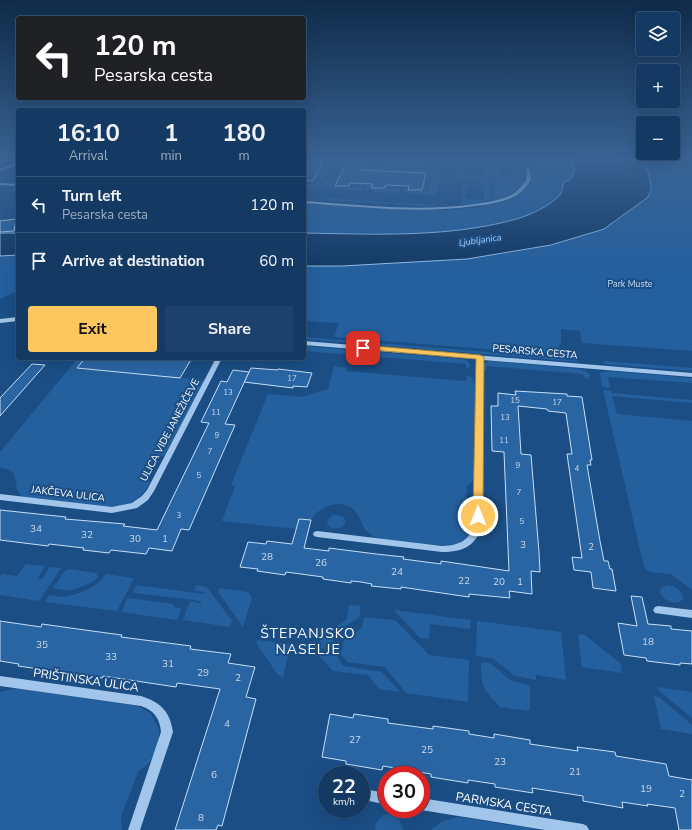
<!DOCTYPE html>
<meta charset="utf-8">
<style>
body{margin:0;font-family:"Nunito Sans",sans-serif;background:#1d416a;color:#f1f3f6;height:100vh;display:flex;flex-direction:column;font-size:15px;white-space:nowrap}
*{box-sizing:border-box;margin:0}
p{font-size:13px;color:#9dadbf}
.icon{flex:none;width:22px;height:22px;fill:none;stroke:currentColor;stroke-width:2;stroke-linecap:round;stroke-linejoin:round}
.map{position:relative;flex:1;overflow:hidden}
.drawer{position:absolute;left:16px;top:108px;width:290px;height:252px;display:flex;flex-direction:column;background:#143a64;border-radius:4px;box-shadow:0 4px 16px #0002,0 0 0 1px #335478}
.drawer>*{flex:none}
.banner{position:absolute;left:16px;top:16px;width:290px;height:84px;border-radius:4px;box-shadow:0 4px 16px #0002,0 0 0 1px #335478;background:#202124;color:#fff;overflow:hidden}
.buttons{position:absolute;left:636px;top:12px;display:grid;gap:8px}
.buttons a{display:grid;place-items:center;width:44px;height:44px;border-radius:4px;background:#143a64;box-shadow:0 4px 16px #0002,0 0 0 1px #335478;font-size:20px}
.speed{position:absolute;left:318px;top:766px;display:flex;gap:8px;font-size:20px;font-weight:700;text-align:center}
.speed>*{display:grid;place-content:center;width:52px;height:52px;border-radius:50%;background:#143a64;box-shadow:0 4px 16px #0002,0 0 0 1px #335478;line-height:1}
.speed small{font-size:10px;font-weight:400}
.speed .limit{border:6px solid #d22;background:#fff;color:#111}
.pin{position:absolute;display:grid;place-items:center;width:34px;height:34px;color:#fff;margin:-17px;border-radius:8px;box-shadow:0 2px 6px #0006}
.me{position:absolute;width:44px;margin:-22px;rotate:0deg;stroke-linejoin:round;filter:drop-shadow(0 0 3px #0008)}
.turn{display:flex;align-items:center;gap:14px;height:84px;padding:0 12px;font-size:18px}
.turn .icon{width:52px;height:52px;stroke-width:2.5}
.turn b{display:block;font-size:28px;line-height:34px}
.eta{display:flex;justify-content:space-evenly;align-items:center;height:68px;text-align:center}
.eta b{font-size:24px;font-weight:700;line-height:28px}
.cta{display:flex;gap:8px;margin-top:auto;padding:8px 12px}
.cta a{flex:1;height:46px;border-radius:4px;background:#fcc75e;color:#111;font-size:16px;font-weight:700;line-height:46px;text-align:center}
.cta a+a{background:#1d416a;color:#f1f3f6}
ul{padding:0;list-style:none}
li{display:flex;align-items:center;gap:12px;height:56px;padding:0 12px;border-top:1px solid #335478}
li div{flex:1}
li b{display:block;font-size:15px}
li em{font-style:normal}
.map>svg:first-child{display:block}
.green{fill:#24609d}
.water{fill:#123863;stroke:#95c2ed}
.building{fill:#2a65a3;stroke:#c6dff8}
.lines{fill:none;stroke-linecap:round;stroke-linejoin:round}
.minor{fill:#a2c6eb;fill-rule:evenodd}
.route{fill:#fcc75e;stroke:#a4813d}
.labels{text-anchor:middle;dominant-baseline:central;stroke-width:4;stroke-linejoin:round;paint-order:stroke}
.number-label{font-size:8px;fill:#cad8e8}
.far-water-label{font-size:9px;font-style:italic;fill:#add0f3;stroke:#1b4e85}
.far-park-label{font-size:9px;fill:#c6dff8;stroke:#1b4e85}
.street-label{font-size:10px;fill:#fff;stroke:#1b4e85}
.near-number-label{font-size:10px;fill:#cad8e8}
.near-street-label{font-size:12px;fill:#fff;stroke:#1b4e85}
.near-quarter-label{font-size:14px;letter-spacing:1px;fill:#fff;stroke:#1b4e85}
</style>
<div class="map">
<svg width="692" height="830" viewBox="0 0 692 830">
<rect width="100%" height="100%" fill="#1b4e85"/>
<g class="green">
<path d="M534,157H566L570,158L575,170L571,179L564,186L560,196L550,203L526,217L497,224L457,231L418,234L304,233V203C344,206 516,226 532,181C534,176 532,171 531,166H536Z"/>
<path d="M642,157H692V351L582,343L580,331L561,329C561,342 563,346 551,352L570,353L571,356L334,337L339,323L304,321V266H342L467,259L516,252L651,188C648,178 648,166 642,157Z"/>
<polygon points="311,158 332,159 317,189 304,188 304,185 315,185 328,160 309,159 307,162 304,162 305,160"/>
<polygon points="335,159 363,161 372,164 361,191 329,189 330,188 322,187 325,181 335,183 334,186 356,187 365,162 346,161 344,164 333,164"/>
<polygon points="379,159 417,160 425,162 424,165 430,167 430,168 385,167 374,162"/>
<polygon points="374,167 405,169 399,193 373,192 373,190 366,190 368,185 371,185 371,188 392,189 397,172 377,171 375,174 372,173"/>
<polygon points="456,167 464,167 464,176 484,177 484,168 489,168 489,180 455,179"/>
<polygon points="408,169 432,170 440,174 436,195 410,194 410,192 403,192 404,186 407,187 407,190 429,191 432,173 411,172 406,175"/>
<path d="M492,169H500V178H518L517,171H512L520,170L524,171C528,189 507,196 493,200Z"/>
<path d="M478,181H490L491,200L472,204H457H462L463,184H458C461,181 468,181 471,185H465V199L484,200V185H478Z"/>
<polygon points="336,197 336,199 442,205 442,203 447,205 421,206 329,200 331,198"/>
<polygon points="18,255 18,291 0,299 0,256"/>
<polygon points="304,337 576,359 579,362 304,339"/>
<polygon points="304,346 462,359 467,361 470,365 470,367 466,369 466,364 304,351"/>
<path d="M78,358H85L77,368L202,380L205,381L165,455L154,461L146,478L150,482C141,500 132,504 112,508L23,497L17,490C16,476 15,469 0,468V452Z"/>
<polygon points="490,361 580,369 587,372 590,375 589,378 585,379 583,374 487,366 486,371 483,369 482,365"/>
<polygon points="603,361 692,368 692,371 604,364"/>
<path d="M334,366L346,368V371L466,381L467,375L473,378C479,387 475,462 475,478L467,486L466,515L474,522C473,531 469,540 460,543C447,548 388,542 375,537C360,530 363,518 353,509C339,498 318,507 311,520L300,519L297,529L222,521L235,486L231,485L268,394L302,397L328,389Z"/>
<polygon points="608,371 692,378 692,383 608,377 610,388 602,387 600,373"/>
<polygon points="603,390 611,391 612,393 692,400 692,403 612,396 617,414 692,421 692,590 671,574 650,572 644,567"/>
<path d="M338,515C343,516 347,519 345,524C339,530 332,530 327,524L328,519L333,515Z"/>
<polygon points="26,564 45,566 37,579 42,579 50,567 61,568 39,601 0,595 0,577 2,574 17,576"/>
<polygon points="69,569 96,573 98,577 93,582 70,591 53,588 64,572"/>
<path d="M106,574L134,578L117,611L45,602L49,595C55,596 63,598 68,596C81,594 100,585 106,574Z"/>
<polygon points="136,585 204,594 205,592 194,591 196,585 207,587 232,621 230,627 183,620 190,601 201,603 201,601 133,593"/>
<path d="M668,585C675,586 682,590 683,599L680,602C671,604 664,601 660,592L661,588Z"/>
<polygon points="219,588 248,592 252,598 243,627 218,592"/>
<polygon points="128,598 174,604 174,607 182,608 177,620 121,612"/>
<polygon points="349,605 361,606 359,618 334,633 331,650 319,648 321,636 347,619"/>
<polygon points="394,610 471,620 470,629 430,624 429,639 420,638"/>
<polygon points="364,617 395,620 429,655 469,660 468,702 406,693 385,667 347,662 341,655 344,640 362,628"/>
<polygon points="477,621 561,632 566,680 536,675 536,680 515,676 492,658 476,656"/>
<polygon points="578,634 585,635 621,664 622,673 582,667"/>
<polygon points="257,640 291,644 283,677 278,675 256,643"/>
<polygon points="321,654 337,656 343,666 382,672 400,692 379,689 368,675 333,671 320,657"/>
<path d="M485,662C496,664 500,673 509,679C515,684 524,681 530,687V709L528,711L500,707C483,688 482,690 481,664Z"/>
<polygon points="657,687 692,692 692,718 659,691"/>
<polygon points="13,689 22,689 131,705 140,707 151,714 159,729 159,741 152,760 138,772 121,816 122,830 0,830 0,692"/>
<polygon points="654,696 659,697 692,725 692,734 661,729"/>
<path d="M383,815C395,813 401,819 403,830H375L376,823Z"/>
<polygon points="459,817 540,830 431,830 443,821"/>
</g>
<g class="water">
<path d="M566,157H642C646,162 651,181 651,188C651,191 649,194 648,197L604,229L551,245L467,259L342,266H304V233C365,234 426,237 486,226C512,221 538,215 558,197C563,193 562,186 564,182L571,179L575,170L570,159Z"/>
<polygon points="0,233 18,233 18,255 0,256"/>
</g>
<g class="building">
<polygon points="309,160 322,160 320,163 323,164 313,181 304,180 304,168"/>
<polygon points="347,161 360,162 358,165 361,165 359,170 426,173 422,190 408,190 409,186 386,185 385,188 371,188 373,184 350,183 349,186 335,186"/>
<polygon points="16,219 14,231 0,232 0,221"/>
<polygon points="85,358 192,358 180,378 77,368"/>
<polygon points="32,364 45,365 0,416 0,398"/>
<polygon points="251,368 278,370 278,369 312,373 307,387 293,386 293,388 244,382"/>
<polygon points="233,370 249,372 225,424 235,425 189,530 181,529 172,551 149,548 146,554 111,550 109,553 83,550 84,548 49,544 48,546 0,540 0,510 66,517 65,519 125,524 123,526 157,530 209,423 201,422 221,381 227,382"/>
<polygon points="515,391 567,394 567,396 582,397 592,460 590,460 591,465 587,465 600,541 604,561 608,561 610,569 612,569 616,591 593,588 591,572 574,570 572,557 582,558 567,454 572,454 566,413 548,411 547,409 518,406 521,454 531,455 539,552 540,572 531,571 532,594 509,591 510,598 469,594 469,597 401,587 401,589 371,586 372,584 361,582 351,581 351,583 323,579 323,577 286,572 285,575 257,571 258,569 240,567 248,542 266,544 267,541 292,544 299,519 311,520 304,548 329,551 329,548 376,554 404,557 403,559 441,564 441,561 509,571 504,452 492,451 491,406 498,406 498,393 516,395"/>
<polygon points="631,596 642,597 648,624 671,626 671,629 692,631 692,664 680,663 680,665 647,661 646,658 624,655 618,623 637,626"/>
<polygon points="0,621 41,627 42,624 92,631 122,635 121,637 191,646 190,649 231,654 228,663 255,667 246,697 256,699 222,826 218,825 216,830 175,830 220,689 177,683 176,687 103,676 102,678 18,666 19,664 0,661"/>
<polygon points="330,714 353,718 354,714 388,719 388,723 433,729 433,726 469,731 469,734 494,738 494,734 530,740 530,744 578,751 577,747 615,752 616,756 666,764 669,776 692,780 692,830 679,830 675,808 647,804 648,806 622,802 623,808 583,801 583,796 532,788 533,793 495,787 495,784 468,780 468,783 431,777 431,774 383,766 382,770 346,764 346,761 322,757"/>
</g>
<g class="lines">
<g class="minor">
<polygon points="18,162 18,164 0,171 0,169"/>
<path d="M527,168L530,169L531,180C528,185 521,193 517,195C506,202 488,205 475,206C419,214 361,207 304,203V201C361,205 419,212 475,204C488,202 502,200 513,194C518,191 522,185 526,181Z"/>
<polygon points="0,183 18,184 18,186 0,185"/>
<polygon points="18,317 18,321 0,323 0,319"/>
<path d="M304,341L692,373V377L483,360L482,524C477,546 463,552 442,552L317,537L314,536L313,534L314,532L317,531L442,546C459,545 469,542 474,524L477,359L304,345Z"/>
<polygon points="216,358 222,358 154,491 148,500 137,508 112,513 0,500 0,494 112,507 132,503 142,496 147,490"/>
<polygon points="658,606 692,610 692,618 655,613 653,610 655,607"/>
<path d="M0,676L141,696C160,702 170,711 173,732L140,830H128L161,732C160,719 154,710 141,706L0,686Z"/>
<polygon points="369,790 387,793 387,805 365,800 363,796 365,792"/>
<polygon points="421,798 583,824 587,826 589,830 545,830 421,810 419,809 421,809"/>
</g>
</g>
<linearGradient id="sky" x2="0" y2="1"><stop stop-color="#0f2b49"/><stop offset="0.58" stop-color="#396394"/><stop offset="1" stop-color="#396394" stop-opacity="0"/></linearGradient>
<rect width="692" height="273" fill="url(#sky)"/>
<polygon class="route" points="363,345 480,355 484,357 483,516 482,518 474,518 473,516 476,359 360,349 359,348"/>
<g class="labels">
<g class="number-label">
<text x="292" y="378">17</text>
<text x="228" y="392">13</text>
<text x="515" y="400">15</text>
<text x="557" y="402">17</text>
<text x="216" y="412">11</text>
<text x="505" y="417">13</text>
<text x="217" y="435">9</text>
<text x="504" y="440">11</text>
<text x="210" y="451">7</text>
<text x="518" y="465">9</text>
<text x="577" y="468">4</text>
<text x="199" y="475">5</text>
<text x="519" y="492">7</text>
<text x="179" y="515">3</text>
<text x="522" y="521">5</text>
</g>
<g class="far-water-label">
<text transform="translate(480 240) rotate(-8)">Ljubljanica</text>
</g>
<g class="far-park-label">
<text x="630" y="284">Park Muste</text>
</g>
<g class="street-label">
<text transform="translate(535 352) rotate(5)">PESARSKA CESTA</text>
<text transform="translate(170 430) rotate(-62)">ULICA VIDE JANEŽIČEVE</text>
<text transform="translate(68 494) rotate(7)">JAKČEVA ULICA</text>
</g>
<g class="near-number-label">
<text x="36" y="529">34</text>
<text x="87" y="535">32</text>
<text x="135" y="539">30</text>
<text x="165" y="539">1</text>
<text x="523" y="545">3</text>
<text x="591" y="547">2</text>
<text x="267" y="557">28</text>
<text x="321" y="563">26</text>
<text x="397" y="572">24</text>
<text x="464" y="581">22</text>
<text x="499" y="582">20</text>
<text x="520" y="582">1</text>
<text x="648" y="642">18</text>
<text x="42" y="645">35</text>
<text x="111" y="657">33</text>
<text x="168" y="664">31</text>
<text x="203" y="673">29</text>
<text x="238" y="678">2</text>
<text x="227" y="724">4</text>
<text x="355" y="740">27</text>
<text x="427" y="750">25</text>
<text x="500" y="762">23</text>
<text x="575" y="772">21</text>
<text x="214" y="775">6</text>
<text x="646" y="789">19</text>
<text x="682" y="794">2</text>
<text x="201" y="818">8</text>
</g>
<g class="near-street-label">
<text transform="translate(86 680) rotate(8)">PRIŠTINSKA ULICA</text>
<text transform="translate(504 804) rotate(9)">PARMSKA CESTA</text>
</g>
<g class="near-quarter-label">
<text x="308" y="633">ŠTEPANJSKO<tspan x="308" dy="16">NASELJE</tspan></text>
</g>
</g>
</svg>
<div class="buttons">
<a><svg class="icon" aria-label="layers" viewBox="0 0 24 24"><path d="M12 4l9 5-9 5-9-5zM3 14l9 5 9-5"/></svg></a>
<a>+</a>
<a>−</a>
</div>
<div class="speed"><div>22<small>km/h</small></div><div class="limit">30</div></div>
<div class="pin" style="left:363px;top:348px;background:#d93025"><svg class="icon" aria-label="arrive" viewBox="0 0 24 24"><path d="M6 21V4h12l-3 4 3 4H6"/></svg></div>
<svg class="me" style="left:478px;top:516px" viewBox="-20 -20 40 40"><circle r="17" fill="#fcc75e" stroke="#fff" stroke-width="3"/><path d="M0-11L8 9 0 5-8 9z" fill="#fff"/></svg>
<div class="banner">
<div class="turn"><svg class="icon" aria-label="left" viewBox="0 0 24 24"><path d="M17 20v-9H6M10 6l-5 5 5 5"/></svg><div><b>120 m</b>Pesarska cesta</div></div>
</div>
<section class="drawer">
<div class="eta">
<div><b>16:10</b><p>Arrival</p></div>
<div><b>1</b><p>min</p></div>
<div><b>180</b><p>m</p></div>
</div>
<ul>
<li><svg class="icon" aria-label="left" viewBox="0 0 24 24"><path d="M17 20v-9H6M10 6l-5 5 5 5"/></svg><div><b>Turn left</b><p>Pesarska cesta</p></div><em>120 m</em></li>
<li><svg class="icon" aria-label="arrive" viewBox="0 0 24 24"><path d="M6 21V4h12l-3 4 3 4H6"/></svg><div><b>Arrive at destination</b></div><em>60 m</em></li>
</ul>
<div class="cta"><a>Exit</a><a>Share</a></div>
</section>
</div>
